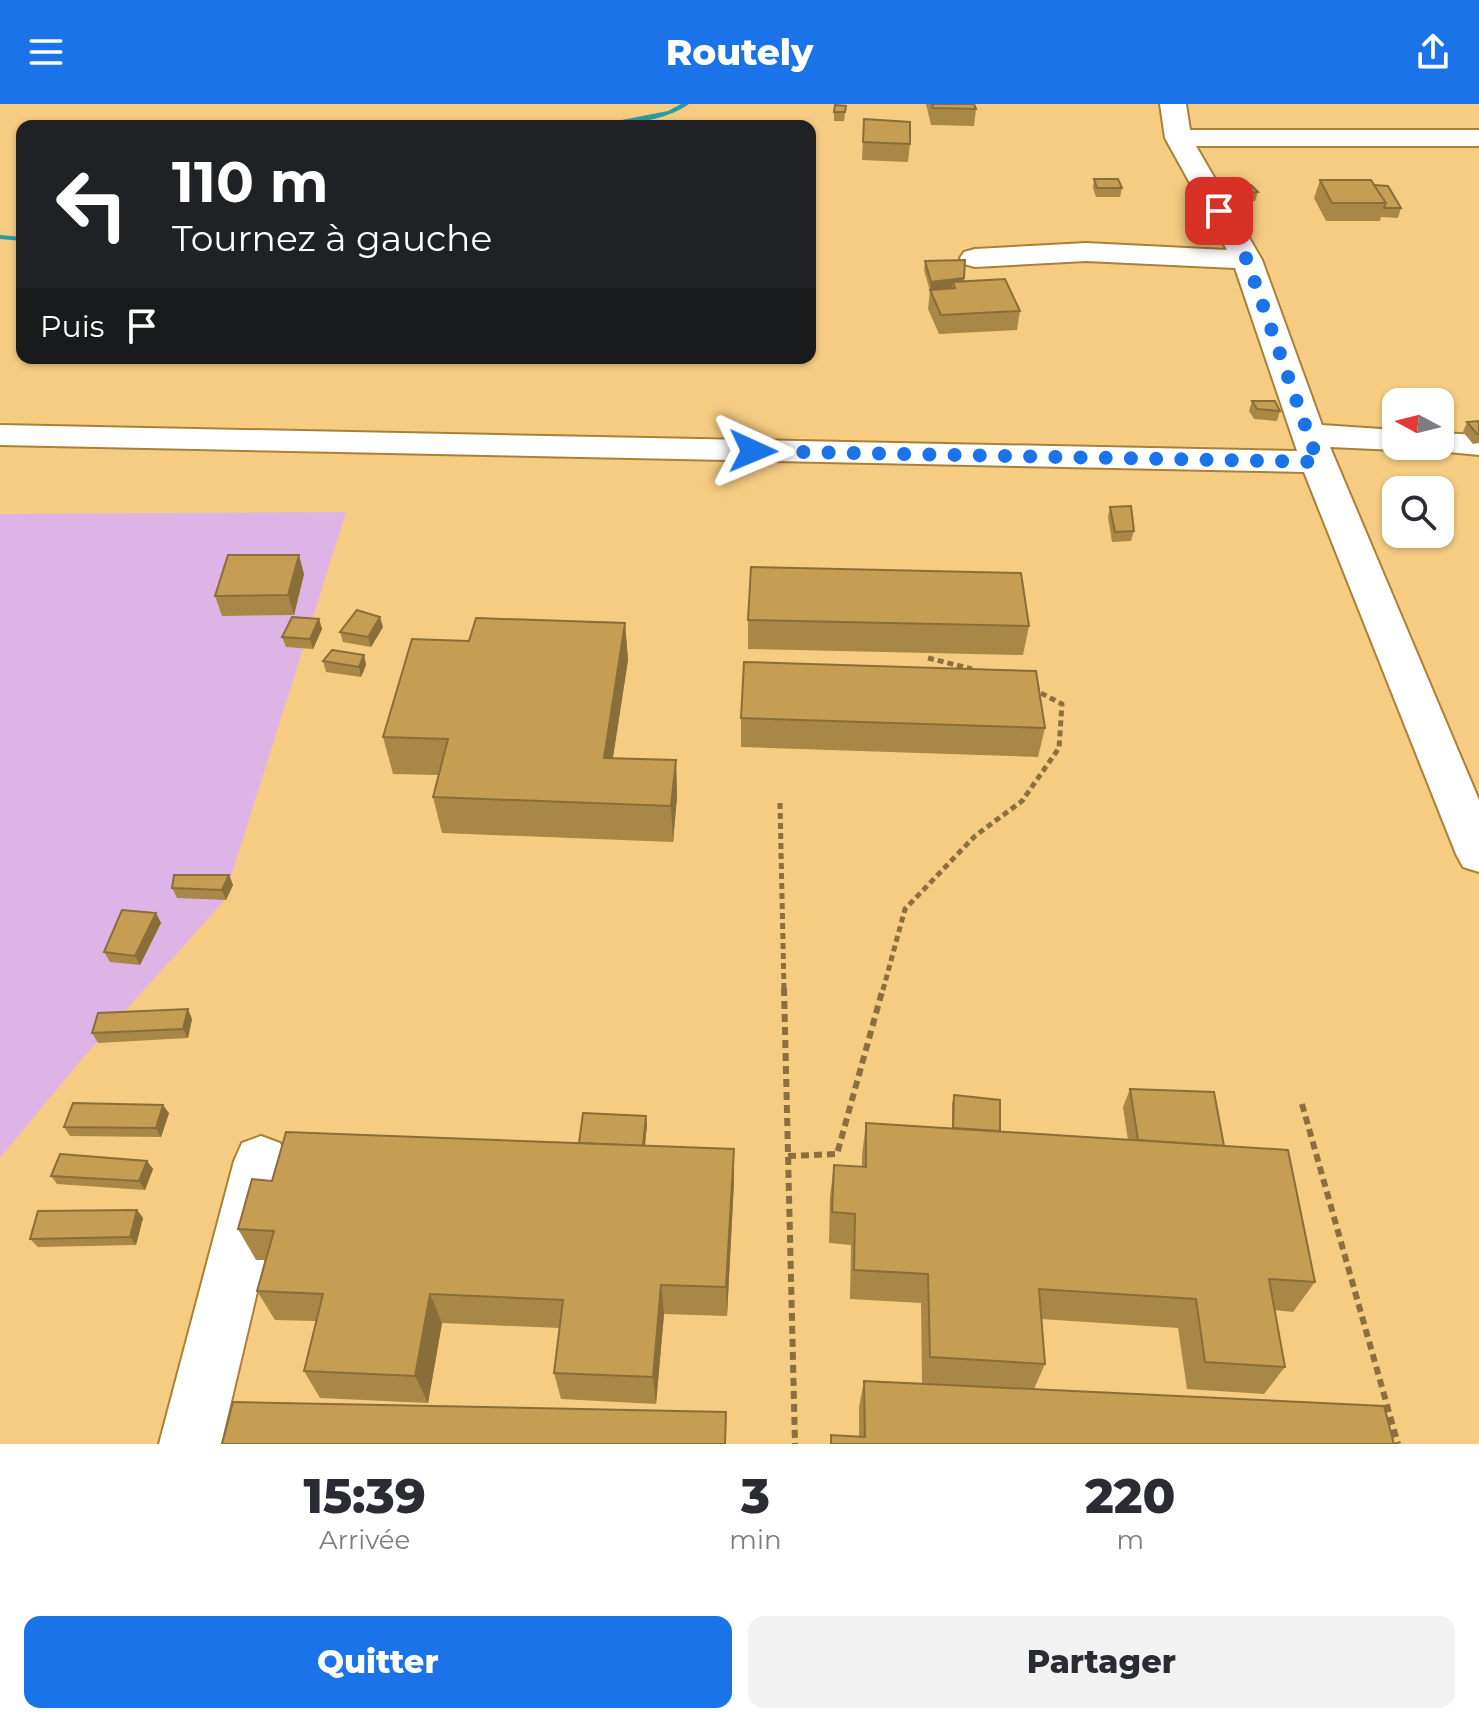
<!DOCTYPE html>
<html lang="fr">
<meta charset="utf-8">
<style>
body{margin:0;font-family:Montserrat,sans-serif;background:#f2f2f3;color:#2b2b33;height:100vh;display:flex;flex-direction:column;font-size:30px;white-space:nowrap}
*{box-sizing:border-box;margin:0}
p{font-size:26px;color:#7c7c81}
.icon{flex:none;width:44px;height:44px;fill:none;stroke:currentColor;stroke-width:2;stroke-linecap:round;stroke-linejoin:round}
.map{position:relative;height:1340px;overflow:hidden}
.drawer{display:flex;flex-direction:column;background:#fff;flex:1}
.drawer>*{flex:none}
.banner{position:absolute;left:16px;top:16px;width:800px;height:244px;border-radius:16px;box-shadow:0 2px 6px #0004;background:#202124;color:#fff;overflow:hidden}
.needle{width:52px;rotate:277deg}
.controls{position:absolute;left:1382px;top:284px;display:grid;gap:16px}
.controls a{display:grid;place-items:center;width:72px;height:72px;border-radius:16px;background:#fff;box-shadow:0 2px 6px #0004;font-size:40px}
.pin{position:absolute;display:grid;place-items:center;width:68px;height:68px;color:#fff;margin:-34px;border-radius:16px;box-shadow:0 4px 12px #0006}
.me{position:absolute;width:88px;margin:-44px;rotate:91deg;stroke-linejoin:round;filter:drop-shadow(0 0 6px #0008)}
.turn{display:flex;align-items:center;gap:28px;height:168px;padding:0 24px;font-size:36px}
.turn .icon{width:104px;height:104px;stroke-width:2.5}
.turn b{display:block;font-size:56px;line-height:68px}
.then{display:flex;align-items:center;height:76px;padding:0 24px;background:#0003;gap:16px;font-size:30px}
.eta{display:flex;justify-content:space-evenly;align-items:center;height:136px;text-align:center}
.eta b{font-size:48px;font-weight:800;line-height:56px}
.action{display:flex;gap:16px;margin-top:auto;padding:16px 24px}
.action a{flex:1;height:92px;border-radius:16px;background:#1a73e8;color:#fff;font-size:32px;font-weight:800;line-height:92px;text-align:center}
.action a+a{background:#f2f2f3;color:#2b2b33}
header{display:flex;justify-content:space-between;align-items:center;height:104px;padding:0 24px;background:#1a73e8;color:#fff;font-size:36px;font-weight:800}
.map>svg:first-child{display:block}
.green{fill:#deb4e6}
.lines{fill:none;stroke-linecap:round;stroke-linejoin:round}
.stream{fill:#2a9da4;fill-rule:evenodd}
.minor-casing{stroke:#a98136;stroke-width:4}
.path-far1{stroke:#8b6f3e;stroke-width:5;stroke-dasharray:6 4;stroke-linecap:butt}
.path{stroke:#8b6f3e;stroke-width:6;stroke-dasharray:8 5;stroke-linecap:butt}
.minor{fill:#fff;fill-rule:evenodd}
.wall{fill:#a98747}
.shaded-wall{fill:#8a6e3a}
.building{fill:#c59d53;stroke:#8a6e3a;stroke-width:2}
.route{stroke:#1a73e8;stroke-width:14;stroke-dasharray:0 25.2}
</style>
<header><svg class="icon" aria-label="menu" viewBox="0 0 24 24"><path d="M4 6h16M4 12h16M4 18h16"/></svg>Routely<svg class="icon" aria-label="share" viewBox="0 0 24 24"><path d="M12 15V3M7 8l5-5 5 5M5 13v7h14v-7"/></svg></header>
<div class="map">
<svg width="1479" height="1340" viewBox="0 0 1479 1340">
<rect width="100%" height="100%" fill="#f6cc82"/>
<polygon class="green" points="346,408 223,798 81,956 0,1054 0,410"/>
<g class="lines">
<g class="stream">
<path d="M681,0H689C667,17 620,22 591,22L668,7Z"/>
<polygon points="0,131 22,133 22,137 0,135"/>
</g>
<g class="minor-casing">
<g id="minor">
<polygon points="1160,0 1186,0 1190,26 1479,26 1479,42 1196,42 1262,156 1322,321 1396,326 1396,342 1409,342 1396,346 1330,343 1479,696 1479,768 1463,763 1456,750 1304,368 0,341 0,321 1297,347 1235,164 1086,157 975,163 964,160 960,154 964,148 975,145 1086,139 1227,146 1165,34"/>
<polygon points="1440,329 1479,331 1479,351 1428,346 1425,342 1440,342"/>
<polygon points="261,1032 280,1039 288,1057 221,1340 159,1340 234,1057 242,1039"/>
</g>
</g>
<g class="path-far1">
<polyline points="928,554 972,565"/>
<polyline points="780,699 784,886"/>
<polyline points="883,886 905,805 975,732 1022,697 1059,644 1062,600 1035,586"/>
</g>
<g class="path">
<polyline points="784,884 795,1340"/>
<polyline points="1302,1000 1398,1340"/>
<polyline points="788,1052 837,1050 883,884"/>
</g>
<use href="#minor" class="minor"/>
</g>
<g class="wall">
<polygon points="926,0 974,0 976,5 974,22 931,21"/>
<polygon points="846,2 844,17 834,17 834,8"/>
<polygon points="864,15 910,40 908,58 862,56"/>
<polygon points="1094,75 1122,84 1120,93 1096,93 1093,84"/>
<polygon points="1320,76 1374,81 1401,104 1398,114 1381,113 1380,117 1326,117 1314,94"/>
<polygon points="1238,81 1258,88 1255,97 1242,98 1235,90"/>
<polygon points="925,157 1020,207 1017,226 939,230 928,205 930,187 924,166"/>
<polygon points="1252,297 1280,307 1277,317 1254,315 1249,307"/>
<polygon points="1479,317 1479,339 1473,340 1463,328 1467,318"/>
<polygon points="1110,403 1134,427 1131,437 1112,438 1108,413"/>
<polygon points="304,470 294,511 222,512 215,492"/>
<polygon points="319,515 322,525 313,545 286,543 282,533"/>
<polygon points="748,516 1029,522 1023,551 748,545"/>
<polygon points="625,519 628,556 613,654 676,656 677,693 673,738 442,729 433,693 439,671 393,670 383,633 469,537"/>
<polygon points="383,523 371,543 343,538 340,528"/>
<polygon points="364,551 366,561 361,573 326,568 323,557"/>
<polygon points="741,614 1045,624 1038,653 741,643"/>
<polygon points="229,771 233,781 226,796 177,794 172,784"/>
<polygon points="156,809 161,819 140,861 110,858 104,848"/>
<polygon points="192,915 188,934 98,939 92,929"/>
<polygon points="1130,985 1224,1042 1315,1178 1293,1208 1274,1206 1285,1263 1264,1290 1187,1285 1178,1224 1041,1215 1045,1260 1034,1285 1394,1340 830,1340 831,1331 859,1333 859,1303 864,1277 922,1279 921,1199 850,1195 851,1141 829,1139 830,1092 834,1061 862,1063 862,1051 866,1019 952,1024 952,1000 954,991 1000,1027 1128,1036 1123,1003"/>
<polygon points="169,1009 161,1033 70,1032 64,1023"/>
<polygon points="647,1020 645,1042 734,1045 734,1077 727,1212 664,1210 656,1300 561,1295 554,1269 559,1224 442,1219 428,1299 320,1294 304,1267 316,1217 275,1216 257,1187 265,1156 256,1156 238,1125 272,1077 579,1039"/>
<polygon points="147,1057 153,1065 145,1086 57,1080 51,1072"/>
<polygon points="137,1106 143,1114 136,1141 38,1143 30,1135"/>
</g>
<g class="shaded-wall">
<polygon points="964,174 963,183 953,178 952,184 930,188 931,178"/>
<polygon points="299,451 304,470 294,511 288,491"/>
<polygon points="380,513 383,523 371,543 368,533"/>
<polygon points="319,515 322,525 313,545 310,535"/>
<polygon points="625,519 628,556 607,691 604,654"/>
<polygon points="364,551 366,561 361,573 359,563"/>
<polygon points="676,656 677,693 673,738 671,702"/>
<polygon points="229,771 233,781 226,796 222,786"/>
<polygon points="156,809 161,819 140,861 135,852"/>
<polygon points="188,905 192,915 188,934 183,925"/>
<polygon points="163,1001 169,1009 161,1033 156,1024"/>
<polygon points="646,1012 647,1020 643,1060 642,1051"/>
<polygon points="734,1045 734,1077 727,1212 726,1183"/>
<polygon points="147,1057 153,1065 145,1086 139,1077"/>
<polygon points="137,1106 143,1114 136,1141 130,1133"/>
<polygon points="661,1181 664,1210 656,1300 653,1273"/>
<polygon points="430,1190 442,1219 428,1299 415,1272"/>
</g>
<g class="building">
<polygon points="932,0 974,0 976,5 933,4"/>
<polygon points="835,1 846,2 845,8 834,8"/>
<polygon points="864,15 910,18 910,40 863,38"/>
<polygon points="1094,75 1118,75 1122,84 1097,84"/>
<polygon points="1320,76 1371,76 1386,99 1332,99"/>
<polygon points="1238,81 1251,81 1258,88 1244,89"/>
<polygon points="1374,81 1388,82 1401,104 1384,104 1386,99"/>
<polygon points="965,156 964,174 931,178 925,157"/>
<polygon points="1005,175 1020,207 941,211 930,186 955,184 953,178"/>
<polygon points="1252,297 1275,297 1280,307 1257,305"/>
<polygon points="1479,317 1479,330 1477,330 1467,318"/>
<polygon points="1131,402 1134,427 1115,428 1110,403"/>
<polygon points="228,451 299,451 288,491 215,492"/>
<polygon points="751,463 1021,469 1029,522 748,516"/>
<polygon points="357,506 380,513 368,533 340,528"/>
<polygon points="292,513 319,515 310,535 282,533"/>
<polygon points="476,514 625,519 604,654 676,656 671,702 433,693 448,635 383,633 412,535 469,537"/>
<polygon points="332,546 364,551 359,563 323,557"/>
<polygon points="744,558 1036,567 1045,624 741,614"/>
<polygon points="174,771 229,771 222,786 172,784"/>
<polygon points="122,806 156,809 135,852 104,848"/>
<polygon points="188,905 183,925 92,929 98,909"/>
<polygon points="1130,985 1214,988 1224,1042 1138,1036"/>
<polygon points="954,991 1000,996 1000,1027 953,1024"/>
<polygon points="73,999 163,1001 156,1024 64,1023"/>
<polygon points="583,1009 646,1012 643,1042 579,1039"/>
<polygon points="866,1019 1288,1046 1315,1178 1269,1175 1285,1263 1205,1258 1196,1195 1039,1185 1045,1260 930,1253 928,1170 854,1166 855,1110 832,1108 834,1061 866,1063"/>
<polygon points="286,1028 734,1045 726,1183 661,1181 653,1273 554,1269 563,1196 430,1190 415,1272 304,1267 323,1190 257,1187 274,1127 238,1125 252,1075 272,1077"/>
<polygon points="60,1050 147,1057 139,1077 51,1072"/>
<polygon points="137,1106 130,1133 30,1135 38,1107"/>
<polygon points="864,1277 1384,1302 1394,1340 831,1340 831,1331 865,1333"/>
<polygon points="233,1298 726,1308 725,1340 222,1340"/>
</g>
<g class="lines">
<polyline class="route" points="753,347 1318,358 1247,156 1219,107"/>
</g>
</svg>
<div class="controls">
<a><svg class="needle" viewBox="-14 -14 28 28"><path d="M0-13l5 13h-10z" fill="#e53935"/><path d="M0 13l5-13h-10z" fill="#7c7c81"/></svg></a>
<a><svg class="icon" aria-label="search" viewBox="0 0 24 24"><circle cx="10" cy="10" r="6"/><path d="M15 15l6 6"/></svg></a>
</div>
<div class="pin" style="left:1219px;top:107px;background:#d93025"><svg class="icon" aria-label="arrive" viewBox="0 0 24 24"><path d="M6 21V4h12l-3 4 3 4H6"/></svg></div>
<svg class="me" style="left:753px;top:347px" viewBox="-20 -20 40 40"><path d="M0-17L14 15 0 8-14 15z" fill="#1a73e8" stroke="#fff" stroke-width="4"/></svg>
<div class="banner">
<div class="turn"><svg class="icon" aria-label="left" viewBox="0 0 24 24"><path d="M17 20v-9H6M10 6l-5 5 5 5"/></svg><div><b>110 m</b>Tournez à gauche</div></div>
<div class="then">Puis<svg class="icon" aria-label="arrive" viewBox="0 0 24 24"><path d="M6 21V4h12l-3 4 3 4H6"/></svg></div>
</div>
</div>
<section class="drawer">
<div class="eta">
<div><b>15:39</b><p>Arrivée</p></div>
<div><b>3</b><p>min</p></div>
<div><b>220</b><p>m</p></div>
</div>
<div class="action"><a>Quitter</a><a>Partager</a></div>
</section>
